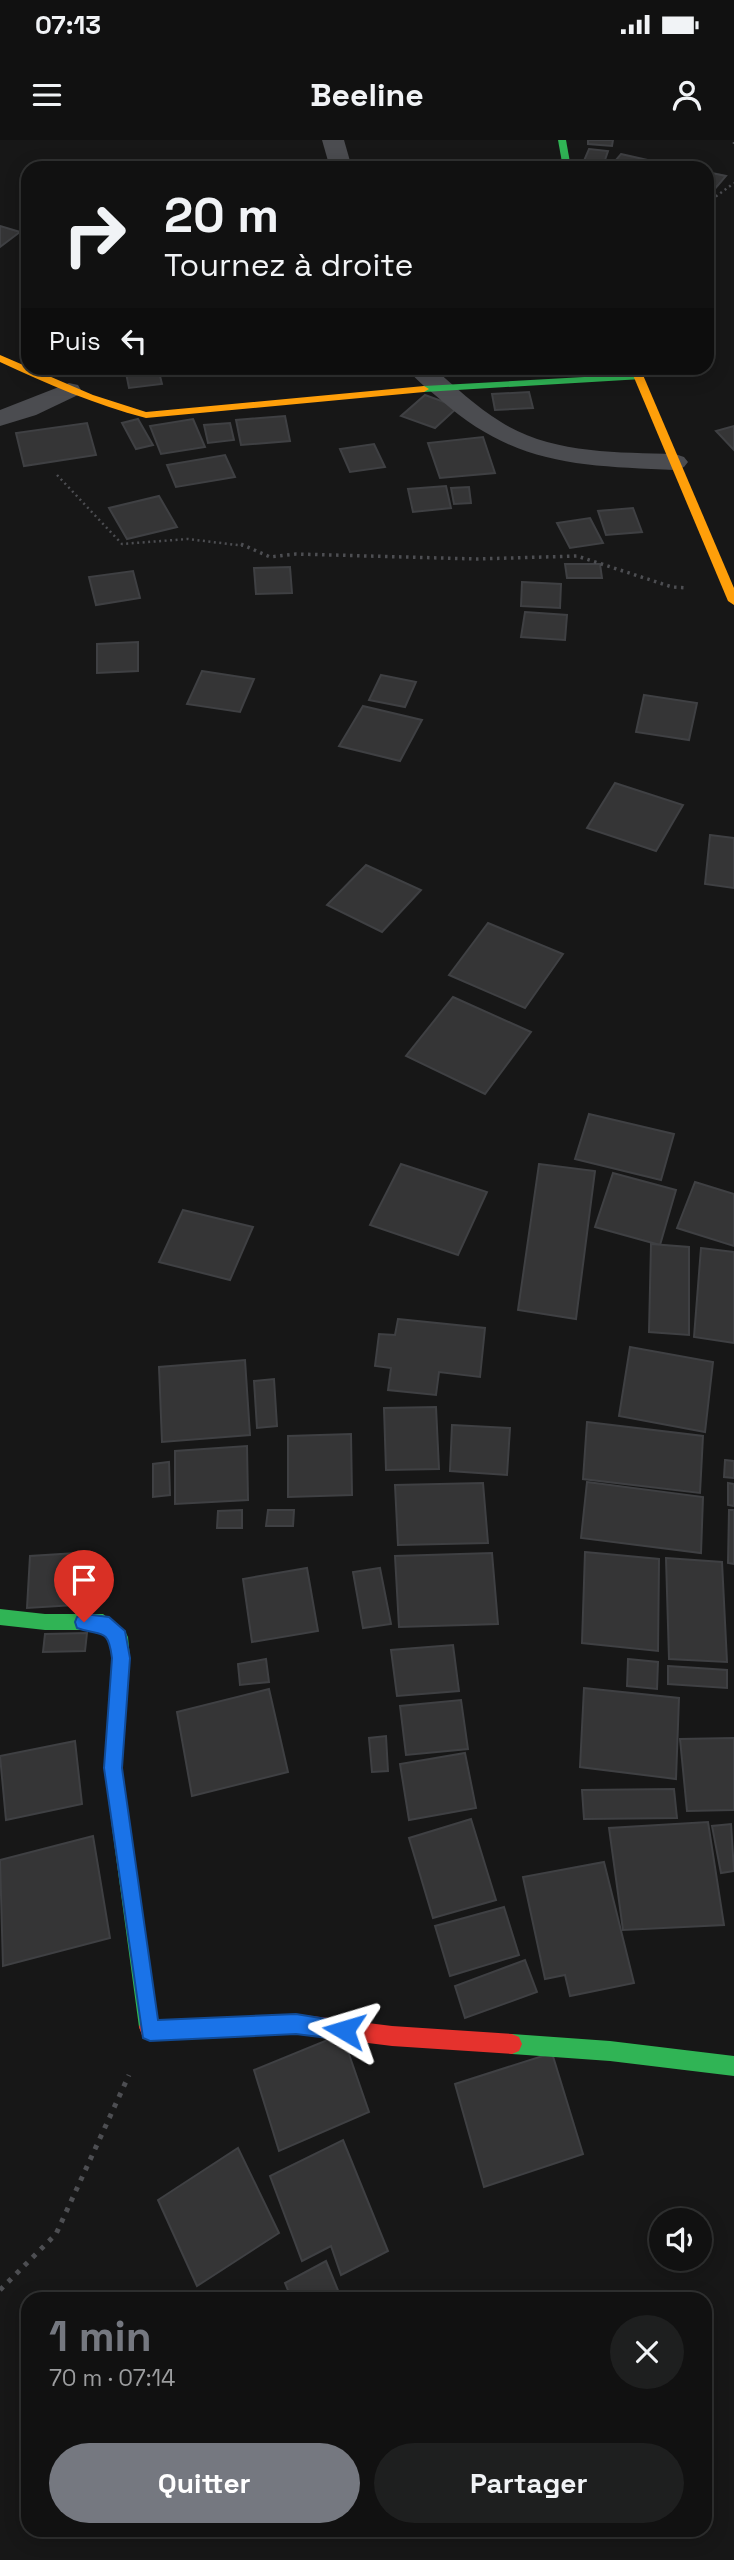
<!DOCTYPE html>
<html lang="fr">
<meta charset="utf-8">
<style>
body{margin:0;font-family:"Space Grotesk",sans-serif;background:#1e1f1f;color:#f1f3f6;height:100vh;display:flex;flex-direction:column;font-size:26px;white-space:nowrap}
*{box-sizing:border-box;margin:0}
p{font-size:23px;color:#9c9d9f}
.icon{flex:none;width:38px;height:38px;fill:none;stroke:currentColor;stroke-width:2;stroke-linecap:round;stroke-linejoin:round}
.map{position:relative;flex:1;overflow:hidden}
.drawer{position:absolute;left:21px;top:2152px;width:691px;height:245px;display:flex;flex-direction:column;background:#111;border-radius:21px;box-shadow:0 4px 18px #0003,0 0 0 2px #303131}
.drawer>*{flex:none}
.guide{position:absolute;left:21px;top:21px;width:693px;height:214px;border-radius:21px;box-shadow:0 4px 18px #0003,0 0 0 2px #303131;background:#111;color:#f1f3f6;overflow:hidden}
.tools{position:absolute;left:649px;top:2068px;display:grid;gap:14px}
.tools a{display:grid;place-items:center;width:63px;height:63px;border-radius:50%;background:#111;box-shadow:0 4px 18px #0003,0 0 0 2px #303131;font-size:35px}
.pin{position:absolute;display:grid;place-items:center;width:60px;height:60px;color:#fff;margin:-72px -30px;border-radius:50% 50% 50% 0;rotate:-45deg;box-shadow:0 0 7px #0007}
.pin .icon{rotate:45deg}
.me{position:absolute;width:77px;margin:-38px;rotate:277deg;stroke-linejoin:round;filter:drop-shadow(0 0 5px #0008)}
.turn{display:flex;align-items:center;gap:24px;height:147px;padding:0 28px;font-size:32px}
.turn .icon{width:91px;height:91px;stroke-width:2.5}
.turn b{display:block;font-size:49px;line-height:60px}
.then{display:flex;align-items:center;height:66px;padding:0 28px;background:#0003;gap:14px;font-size:26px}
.round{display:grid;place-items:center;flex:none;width:74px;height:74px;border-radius:37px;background:#1e1f1f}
.summary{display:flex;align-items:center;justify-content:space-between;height:119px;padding:0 28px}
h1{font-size:42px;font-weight:600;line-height:52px;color:#757880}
.primary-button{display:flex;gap:14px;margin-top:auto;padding:14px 28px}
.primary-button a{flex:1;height:80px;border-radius:42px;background:#757880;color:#fff;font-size:28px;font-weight:600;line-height:80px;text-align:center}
.primary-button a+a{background:#1e1f1f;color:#f1f3f6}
.status{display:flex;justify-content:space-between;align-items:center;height:49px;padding:0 35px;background:#111;direction:ltr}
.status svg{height:19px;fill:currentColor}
header{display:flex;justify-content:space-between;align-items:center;height:91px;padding:0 28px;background:#111;font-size:32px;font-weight:600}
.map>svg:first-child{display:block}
.building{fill:#353536;stroke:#3f4043;stroke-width:2}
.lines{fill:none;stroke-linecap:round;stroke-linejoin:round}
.path-far2{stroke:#4d4e52;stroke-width:2.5;stroke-dasharray:2 3.5;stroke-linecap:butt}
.path-far1{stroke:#4d4e52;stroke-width:3.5;stroke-dasharray:2.5 4.5;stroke-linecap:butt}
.path{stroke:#4d4e52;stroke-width:5;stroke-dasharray:4.5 7;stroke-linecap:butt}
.street{fill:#4b4c50;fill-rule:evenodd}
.fast{fill:#30b455;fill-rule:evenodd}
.slow{fill:#ff9f0a;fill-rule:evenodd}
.jam{fill:#e5322d;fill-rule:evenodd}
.route{fill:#1a73e8;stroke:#114b97;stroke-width:2}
</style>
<div class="status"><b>07:13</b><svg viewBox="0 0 49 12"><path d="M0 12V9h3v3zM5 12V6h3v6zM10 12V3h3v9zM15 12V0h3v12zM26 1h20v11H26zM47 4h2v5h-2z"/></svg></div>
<header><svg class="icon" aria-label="menu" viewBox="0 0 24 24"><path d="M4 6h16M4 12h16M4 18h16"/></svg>Beeline<svg class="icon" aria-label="person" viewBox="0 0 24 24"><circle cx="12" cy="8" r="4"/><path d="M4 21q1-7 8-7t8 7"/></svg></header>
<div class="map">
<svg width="734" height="2420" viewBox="0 0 734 2420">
<rect width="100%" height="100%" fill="#171717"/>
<g class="building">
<polygon points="588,0 613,0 612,6 588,4"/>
<polygon points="589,9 608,11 603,26 583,23"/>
<polygon points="621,14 665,24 662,28 609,28"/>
<polygon points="707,32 726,36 713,51 707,49"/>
<polygon points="0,86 20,92 0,107"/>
<polygon points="125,228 158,228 162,244 129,248"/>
<polygon points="267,228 310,228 311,230 268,233"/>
<polygon points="529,252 533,268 495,270 492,254"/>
<polygon points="425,255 458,267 435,288 401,276"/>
<polygon points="285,276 290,301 241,305 236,280"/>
<polygon points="138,279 153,305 136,309 122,283"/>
<polygon points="193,279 205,307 161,314 150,286"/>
<polygon points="87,283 96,315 24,326 16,293"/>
<polygon points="230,283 234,300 208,303 204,285"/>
<polygon points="734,286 734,310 716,291"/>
<polygon points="483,297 495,333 440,338 428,303"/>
<polygon points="374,304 385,327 350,332 340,309"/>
<polygon points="225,315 235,337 176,347 167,325"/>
<polygon points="446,346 451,368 413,372 408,349"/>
<polygon points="469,347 471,363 454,364 451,348"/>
<polygon points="159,356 177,387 127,399 109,368"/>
<polygon points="633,368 642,392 606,395 598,371"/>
<polygon points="590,378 603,403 570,408 557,383"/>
<polygon points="565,424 600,424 602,438 567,438"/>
<polygon points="290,427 292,453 256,454 254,428"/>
<polygon points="133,431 140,458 96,465 89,437"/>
<polygon points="522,442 561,444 560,468 521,466"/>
<polygon points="525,472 567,475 565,500 521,497"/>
<polygon points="138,502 138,531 97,533 97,504"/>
<polygon points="202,531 254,539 240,572 187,564"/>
<polygon points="381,535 416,542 405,567 369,560"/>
<polygon points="644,555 697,563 689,600 636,592"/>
<polygon points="363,566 422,580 400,621 339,606"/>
<polygon points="615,643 683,665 656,711 587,688"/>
<polygon points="710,695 734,698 734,748 705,744"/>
<polygon points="366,725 421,750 382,792 327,765"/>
<polygon points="488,783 563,814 525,868 449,835"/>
<polygon points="453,857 531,892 485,954 406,916"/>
<polygon points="589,974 674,994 661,1040 575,1019"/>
<polygon points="401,1024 487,1052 458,1115 370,1085"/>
<polygon points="539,1024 595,1031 576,1179 518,1170"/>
<polygon points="613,1033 676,1050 660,1105 595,1087"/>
<polygon points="695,1042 734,1054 734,1106 677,1088"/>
<polygon points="183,1070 253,1087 230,1140 159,1122"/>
<polygon points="651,1104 689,1107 689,1195 649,1192"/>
<polygon points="701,1108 734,1112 734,1203 694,1197"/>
<polygon points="398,1179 485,1188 480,1237 439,1232 436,1255 388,1250 391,1228 375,1226 379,1194 395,1195"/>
<polygon points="630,1207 713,1222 705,1292 619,1276"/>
<polygon points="245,1220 250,1295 162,1302 159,1227"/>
<polygon points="274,1239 277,1286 257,1288 254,1241"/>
<polygon points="436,1267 439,1329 386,1330 384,1268"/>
<polygon points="587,1282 703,1296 700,1353 583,1339"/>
<polygon points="452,1285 510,1288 507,1335 450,1331"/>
<polygon points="351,1294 352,1355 288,1357 288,1296"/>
<polygon points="247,1306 248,1360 175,1364 175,1311"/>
<polygon points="725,1320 734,1321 734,1338 724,1337"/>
<polygon points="169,1322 170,1355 153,1357 153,1324"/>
<polygon points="587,1342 703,1357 701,1413 581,1398"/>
<polygon points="483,1343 488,1403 398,1405 395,1345"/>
<polygon points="728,1343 734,1344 734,1366 728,1365"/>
<polygon points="242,1370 242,1388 217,1388 218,1371"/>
<polygon points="268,1370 294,1370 293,1386 266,1386"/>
<polygon points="729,1370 734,1370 734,1424 728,1423"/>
<polygon points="92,1412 91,1464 27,1468 30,1416"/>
<polygon points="585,1412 659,1419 658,1511 582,1503"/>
<polygon points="492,1413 498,1484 399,1487 395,1416"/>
<polygon points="666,1418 722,1422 727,1522 669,1519"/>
<polygon points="307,1428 318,1491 252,1502 243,1439"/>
<polygon points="380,1428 391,1484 363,1488 353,1432"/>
<polygon points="87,1493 85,1511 43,1512 45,1494"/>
<polygon points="453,1505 459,1551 397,1556 391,1510"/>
<polygon points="266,1519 269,1542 240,1545 238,1524"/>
<polygon points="628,1519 658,1522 657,1549 627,1546"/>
<polygon points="668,1526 727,1530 727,1548 668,1544"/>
<polygon points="584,1548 679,1558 676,1639 580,1627"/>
<polygon points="269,1549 288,1632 192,1656 177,1572"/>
<polygon points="461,1560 468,1609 406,1615 400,1566"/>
<polygon points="386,1596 388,1631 372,1632 369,1598"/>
<polygon points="734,1598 734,1670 687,1671 680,1599"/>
<polygon points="75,1601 82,1664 6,1680 0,1616"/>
<polygon points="465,1613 476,1668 409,1680 400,1624"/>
<polygon points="674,1649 677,1678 584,1679 582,1650"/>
<polygon points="471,1679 496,1760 433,1778 409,1698"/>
<polygon points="708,1682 724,1785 623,1790 609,1688"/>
<polygon points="731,1684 734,1731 721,1733 712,1686"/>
<polygon points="93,1696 110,1798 3,1826 0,1720"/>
<polygon points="604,1722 634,1843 570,1856 565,1835 545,1839 523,1737"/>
<polygon points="504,1767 519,1815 450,1836 435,1786"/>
<polygon points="525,1820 537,1852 465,1878 455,1846"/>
<polygon points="342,1894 369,1972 279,2011 254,1930"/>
<polygon points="552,1913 583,2014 484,2047 455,1944"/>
<polygon points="343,2000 388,2111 341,2135 331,2106 302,2121 270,2036"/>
<polygon points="238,2008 279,2093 197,2146 158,2060"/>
<polygon points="326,2121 342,2160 292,2160 285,2143"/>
</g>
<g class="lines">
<g class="path-far2">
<polyline points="734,2 734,5"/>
<polyline points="707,63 734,43"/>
<polyline points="57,335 122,404 188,399 245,406"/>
</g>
<polyline class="path-far1" points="241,404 270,417 296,414 477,419 577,416 672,447 688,448"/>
<polyline class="path" points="0,2150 56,2094 129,1935"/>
<g class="street">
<polygon points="322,0 344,0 352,28 330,28"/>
<path d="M407,228H433C455,246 476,267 501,282C552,314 616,312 675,314L684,317L688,322L684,327L675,330C582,326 516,326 442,261C431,251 416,241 407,228Z"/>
<polygon points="69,243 78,245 81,250 78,255 36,275 0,286 0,270"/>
</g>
<g class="fast">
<polygon points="558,0 566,0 571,28 563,28"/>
<polygon points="638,234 643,237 642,239 424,252 419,249 424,246"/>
<polygon points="0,1469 45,1474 103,1474 125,1491 128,1497 130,1518 122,1628 159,1887 156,1894 149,1897 142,1894 139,1887 104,1628 112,1518 111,1501 99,1490 45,1490 0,1485"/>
<polygon points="512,1894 610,1901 734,1916 734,1936 610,1921 512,1914 505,1911 502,1904 505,1897"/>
</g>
<g class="slow">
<path d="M0,215L93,255L146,272L424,246L429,249L424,252L146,278C95,265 48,244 0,222Z"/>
<polygon points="630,228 640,228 734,448 734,465 728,461"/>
</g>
<polygon class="jam" points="296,1874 392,1886 512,1894 519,1897 522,1904 519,1911 512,1914 392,1906 296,1894 150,1901 143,1898 139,1887 142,1880 149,1877 156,1881"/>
</g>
<path class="route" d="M84,1474L109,1477L125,1491L130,1518L122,1628L158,1880L296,1874L351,1883L354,1890L351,1897L344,1900L296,1894L150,1901L143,1898L104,1628L112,1518C108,1486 101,1497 77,1488L75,1482L77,1477Z"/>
</svg>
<div class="tools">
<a><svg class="icon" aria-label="sound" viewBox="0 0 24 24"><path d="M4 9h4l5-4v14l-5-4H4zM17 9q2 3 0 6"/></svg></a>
</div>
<div class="pin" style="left:84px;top:1482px;background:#d93025"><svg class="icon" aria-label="arrive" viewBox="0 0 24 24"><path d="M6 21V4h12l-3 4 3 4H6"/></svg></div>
<svg class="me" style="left:344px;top:1890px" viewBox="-20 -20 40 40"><path d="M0-17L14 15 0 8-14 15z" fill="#1a73e8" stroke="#fff" stroke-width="4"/></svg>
<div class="guide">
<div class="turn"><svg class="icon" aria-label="right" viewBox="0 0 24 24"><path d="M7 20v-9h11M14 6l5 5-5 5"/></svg><div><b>20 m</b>Tournez à droite</div></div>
<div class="then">Puis<svg class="icon" aria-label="left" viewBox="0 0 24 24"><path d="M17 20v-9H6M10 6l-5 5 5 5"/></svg></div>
</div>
<section class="drawer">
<div class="summary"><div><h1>1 min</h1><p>70 m · 07:14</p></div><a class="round"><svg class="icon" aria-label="close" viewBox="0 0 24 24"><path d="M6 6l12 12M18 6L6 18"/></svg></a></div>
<div class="primary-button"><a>Quitter</a><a>Partager</a></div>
</section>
</div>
